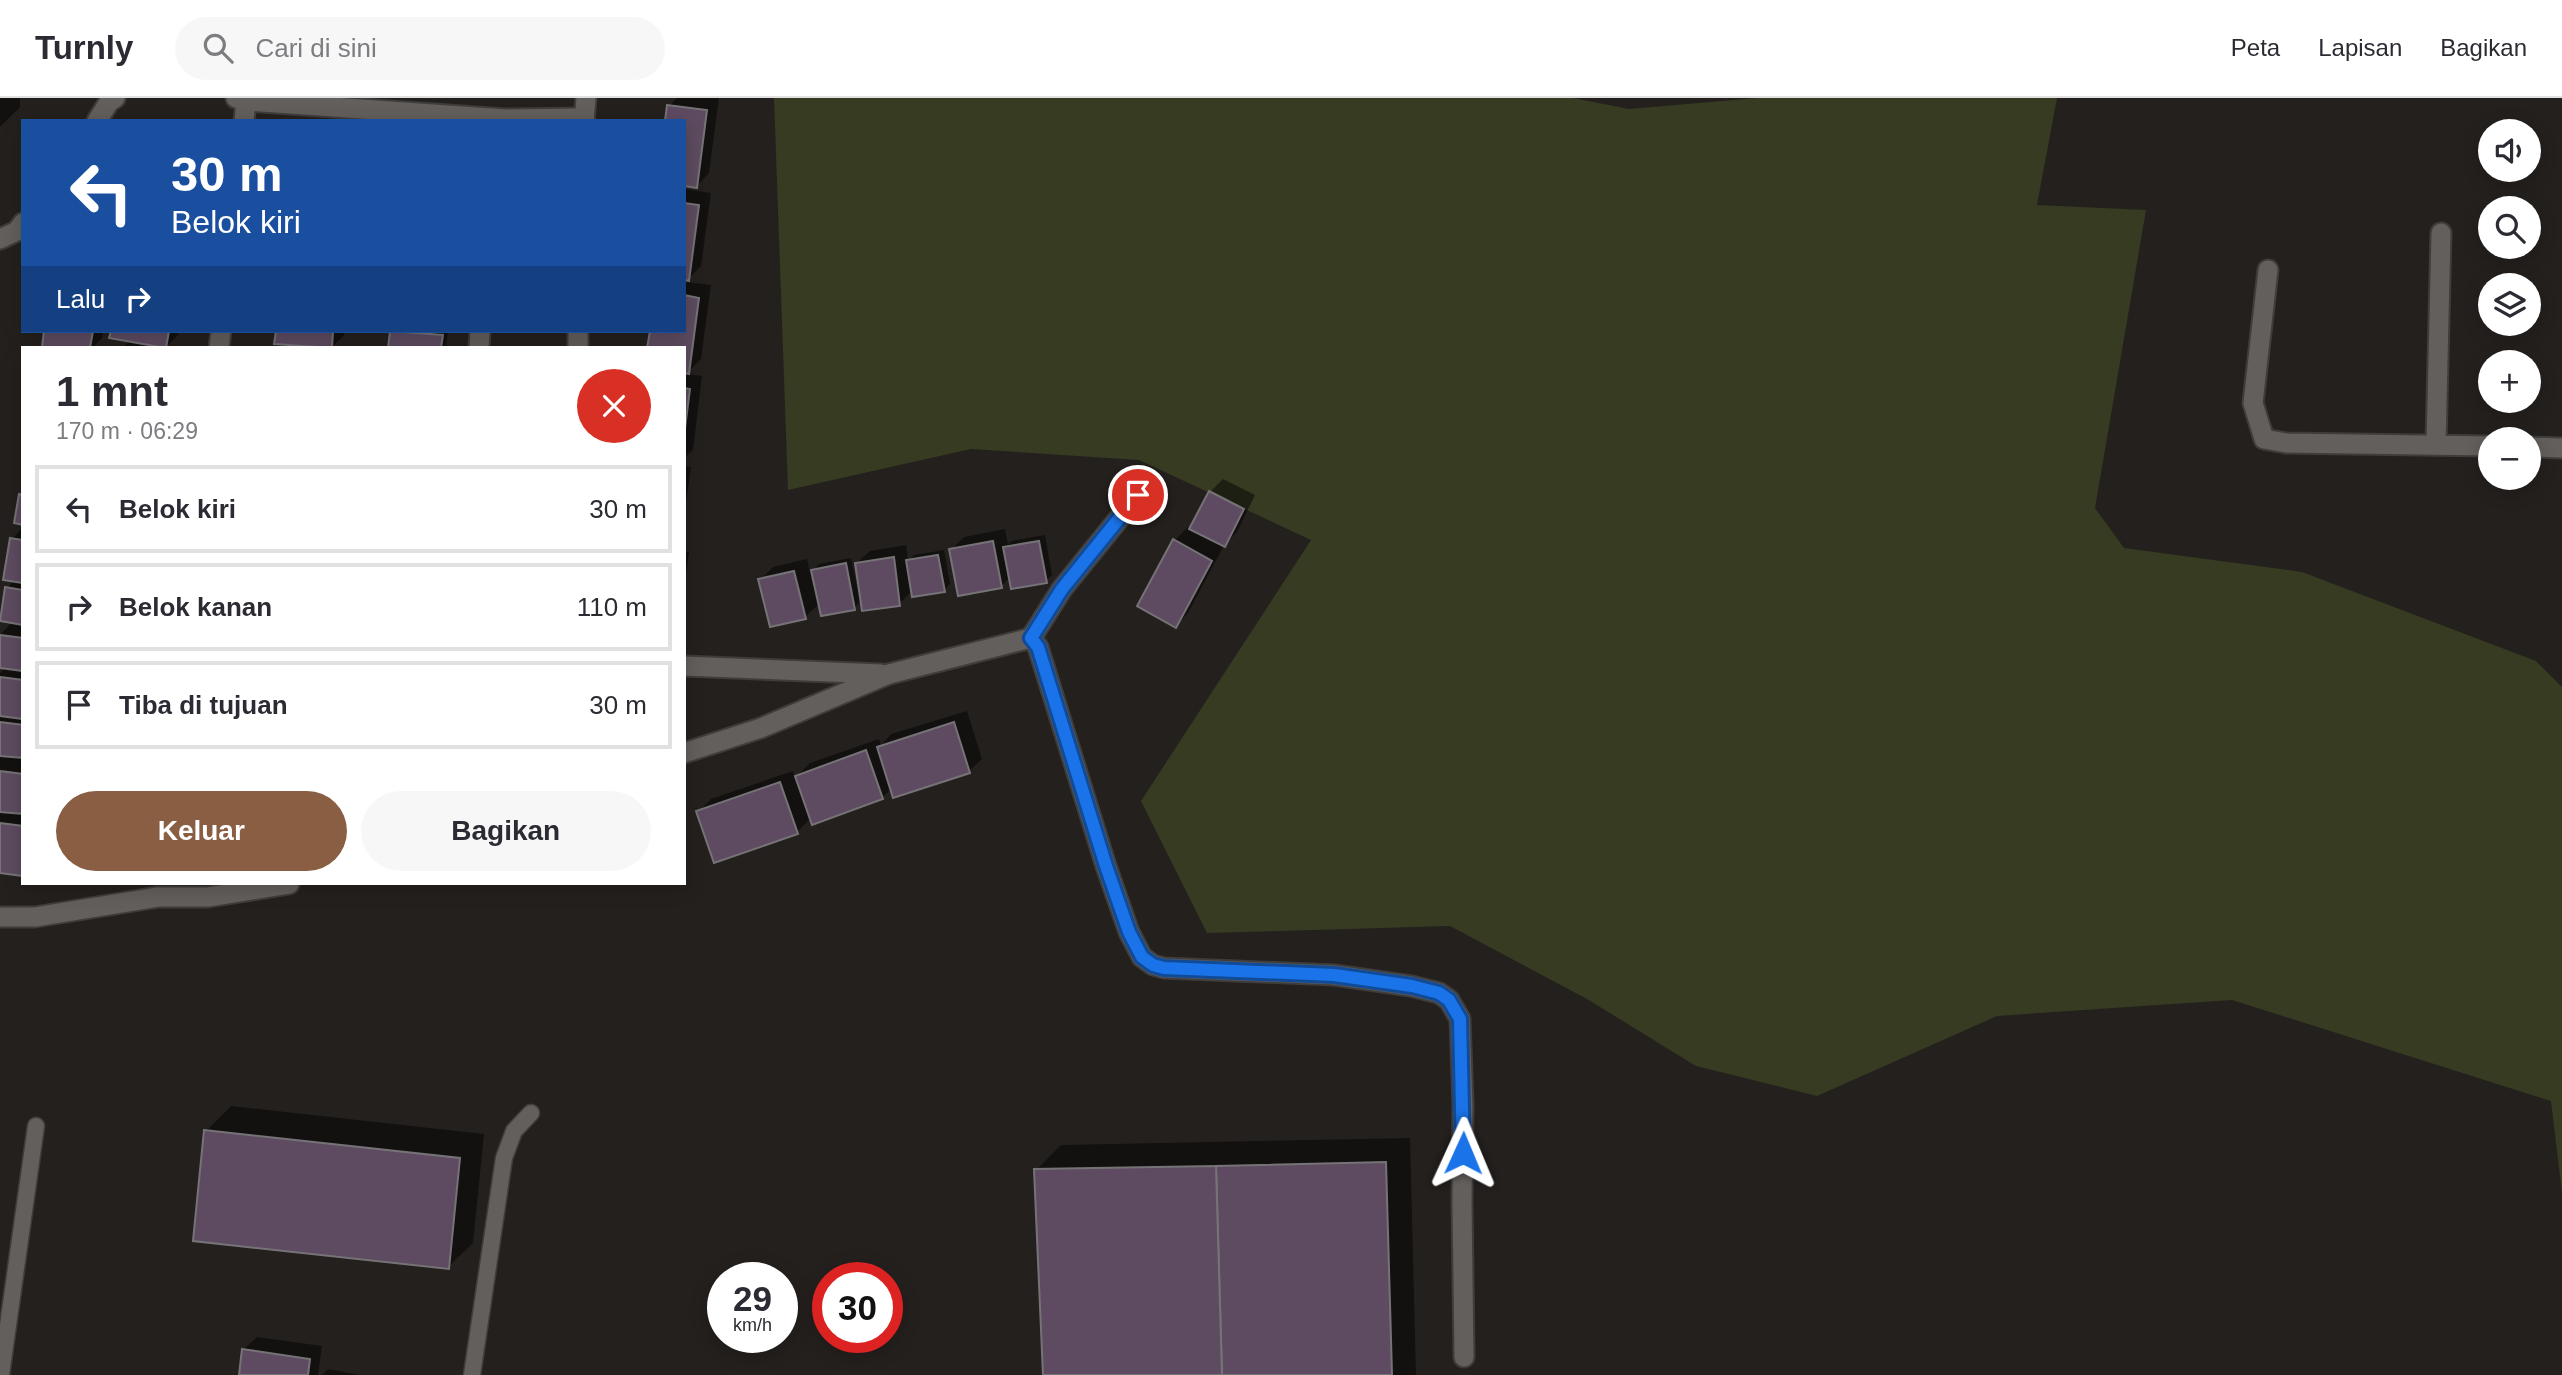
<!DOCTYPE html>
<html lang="id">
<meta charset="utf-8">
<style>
body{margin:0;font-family:Helvetica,sans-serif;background:#f7f7f7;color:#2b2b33;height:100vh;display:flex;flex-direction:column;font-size:26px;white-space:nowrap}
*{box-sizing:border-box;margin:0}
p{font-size:23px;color:#7c7c81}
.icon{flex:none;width:38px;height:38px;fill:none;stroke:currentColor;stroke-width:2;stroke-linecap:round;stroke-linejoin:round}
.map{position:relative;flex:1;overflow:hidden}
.details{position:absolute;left:21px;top:248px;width:665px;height:539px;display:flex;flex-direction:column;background:#fff;border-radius:0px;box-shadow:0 4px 18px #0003}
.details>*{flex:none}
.hud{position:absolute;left:21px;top:21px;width:665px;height:214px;border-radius:0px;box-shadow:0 4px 18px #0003;background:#1a4fa0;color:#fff;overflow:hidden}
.fabs{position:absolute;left:2478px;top:21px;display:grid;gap:14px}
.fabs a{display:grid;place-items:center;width:63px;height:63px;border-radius:50%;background:#fff;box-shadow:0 4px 18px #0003;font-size:35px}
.speed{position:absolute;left:707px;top:1164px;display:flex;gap:14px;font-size:35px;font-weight:700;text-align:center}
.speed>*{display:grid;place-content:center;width:91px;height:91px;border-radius:50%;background:#fff;box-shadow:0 4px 18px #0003;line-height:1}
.speed small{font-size:18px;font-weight:400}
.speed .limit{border:10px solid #d22;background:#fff;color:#111}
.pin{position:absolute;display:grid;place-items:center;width:60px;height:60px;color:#fff;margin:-30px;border:4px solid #fff;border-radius:50%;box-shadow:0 2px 7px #0007}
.me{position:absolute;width:77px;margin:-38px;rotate:1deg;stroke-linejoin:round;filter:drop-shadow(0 0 5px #0008)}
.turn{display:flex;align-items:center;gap:24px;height:147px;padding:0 35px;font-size:32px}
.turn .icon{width:91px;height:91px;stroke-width:2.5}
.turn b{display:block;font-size:49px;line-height:60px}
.then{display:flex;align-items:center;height:66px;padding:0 35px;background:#0003;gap:14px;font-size:26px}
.round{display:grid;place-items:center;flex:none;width:74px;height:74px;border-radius:37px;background:#f7f7f7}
.overview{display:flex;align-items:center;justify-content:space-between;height:119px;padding:0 35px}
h1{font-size:42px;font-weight:600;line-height:52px}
.action{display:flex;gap:14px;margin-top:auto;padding:14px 35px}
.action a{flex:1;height:80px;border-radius:42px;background:#8a5e43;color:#fff;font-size:28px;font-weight:600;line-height:80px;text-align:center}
.action a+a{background:#f7f7f7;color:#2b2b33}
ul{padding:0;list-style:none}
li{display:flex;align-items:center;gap:21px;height:88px;margin:0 14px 10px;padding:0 21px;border:4px solid #e1e1e2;border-radius:0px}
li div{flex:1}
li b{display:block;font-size:26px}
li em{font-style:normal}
header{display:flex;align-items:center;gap:42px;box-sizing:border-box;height:98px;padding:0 35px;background:#fff;border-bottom:2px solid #e1e1e2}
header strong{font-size:33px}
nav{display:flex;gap:38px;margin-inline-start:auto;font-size:24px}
.search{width:490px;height:63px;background:#f7f7f7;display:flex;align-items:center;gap:18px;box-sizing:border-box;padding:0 24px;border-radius:38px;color:#7c7c81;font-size:26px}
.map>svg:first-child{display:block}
.green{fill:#363b21}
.shadow{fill:#0007}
.building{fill:#5e4b61;stroke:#767377;stroke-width:2}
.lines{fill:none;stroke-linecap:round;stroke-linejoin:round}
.service-casing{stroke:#3f3d3b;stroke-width:19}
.minor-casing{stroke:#3f3d3b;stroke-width:23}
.service{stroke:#635f5c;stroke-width:16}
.minor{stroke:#635f5c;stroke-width:19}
.route-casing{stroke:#114b97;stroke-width:18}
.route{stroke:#1a73e8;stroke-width:12}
</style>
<header>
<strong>Turnly</strong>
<div class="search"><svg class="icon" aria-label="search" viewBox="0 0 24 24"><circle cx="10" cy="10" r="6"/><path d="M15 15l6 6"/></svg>Cari di sini</div>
<nav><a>Peta</a><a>Lapisan</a><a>Bagikan</a></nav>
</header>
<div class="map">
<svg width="2562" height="1277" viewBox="0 0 2562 1277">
<rect width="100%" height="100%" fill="#24201e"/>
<polygon class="green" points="774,0 1573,0 1629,11 1757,0 2057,0 2037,107 2146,112 2095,410 2124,450 2302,474 2536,563 2562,589 2562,1095 2551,1003 2232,902 1997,918 1817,998 1696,968 1587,901 1450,828 1207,835 1141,703 1311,442 1139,362 971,351 788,392"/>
<g class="shadow">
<polygon points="0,0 20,0 20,9 0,29"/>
<polygon points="677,0 719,0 709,75 697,88 684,23 669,8"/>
<polygon points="684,91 711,95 701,168 685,184 711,187 701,261 686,276 702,278 693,352 684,360 684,250 649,250 652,233 684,233"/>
<polygon points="46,233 103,233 102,240 92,250 47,250 49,248 44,248"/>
<polygon points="112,233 179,233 178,237 166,249 174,250 122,250 130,243 111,239"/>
<polygon points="277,233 344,233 344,237 332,249 339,250 281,250 286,245 276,244"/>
<polygon points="392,233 448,233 446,250 390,250"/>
<polygon points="684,368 691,369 684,419"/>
<polygon points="1223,381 1255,397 1237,434 1223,449 1188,515 1176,528 1175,442 1188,429 1191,431 1210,394"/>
<polygon points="23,429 23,776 0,774 0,659 3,656 0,656 0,575 6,569 0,568 0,537 13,523 7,490 15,482 12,441"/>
<polygon points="1005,431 1008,446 1011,443 1045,437 1052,477 1046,483 1010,479 1001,488 951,452 964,439"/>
<polygon points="906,447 908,463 914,457 944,452 950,486 944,492 913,492 899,506 862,502 854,510 820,505 805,519 760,482 773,469 807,461 813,488 816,488 813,472 819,466 851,460 858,493 861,493 857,465 870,453"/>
<polygon points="684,453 689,454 684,492"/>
<polygon points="967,613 982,661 969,673 892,690 882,700 811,720 797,734 698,714 711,701 793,673 795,680 810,665 879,641 881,647 891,636"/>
<polygon points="231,1008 484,1036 473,1145 448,1169 206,1033"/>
<polygon points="1410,1040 1416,1277 1044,1277 1036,1072 1061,1047"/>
<polygon points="257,1239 322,1248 318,1277 240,1277 244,1251"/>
<polygon points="328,1271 360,1277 322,1277"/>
</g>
<g class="building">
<polygon points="667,7 707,12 697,90 684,88 684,23 665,23"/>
<polygon points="684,105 699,107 689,183 684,182"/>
<polygon points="684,197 699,200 689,276 684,275 684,250 647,250 650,233 684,233"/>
<polygon points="44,233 93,233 90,250 42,249"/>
<polygon points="111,233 169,233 166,250 109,240"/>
<polygon points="276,233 333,233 332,250 274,246"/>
<polygon points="390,233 443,237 441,250 388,250"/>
<polygon points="684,290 690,291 684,338"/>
<polygon points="1209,393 1244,411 1225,449 1189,431"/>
<polygon points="19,396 23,397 23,427 14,425"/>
<polygon points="10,440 23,442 23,485 3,482"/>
<polygon points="1173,441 1212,463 1176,530 1137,508"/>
<polygon points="993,443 1002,490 958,498 949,451"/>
<polygon points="1039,443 1047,485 1011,491 1003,449"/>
<polygon points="938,457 945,494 912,499 906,462"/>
<polygon points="894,459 900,508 862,513 855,465"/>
<polygon points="846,465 855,512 821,518 811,472"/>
<polygon points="794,473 806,521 770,529 758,481"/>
<polygon points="5,489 23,492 23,527 0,523"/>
<polygon points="0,537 23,540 23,573 0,570"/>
<polygon points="0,579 23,582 23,621 0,618"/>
<polygon points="0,624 23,627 23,660 0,658"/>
<polygon points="954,624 970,675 893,700 877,649"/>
<polygon points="866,652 883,701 812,727 795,678"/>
<polygon points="0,673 23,676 23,716 0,714"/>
<polygon points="780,684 798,736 714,765 696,713"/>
<polygon points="0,725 23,728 23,778 0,775"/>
<polygon points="204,1032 460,1060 449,1171 193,1143"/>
<polygon points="1386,1064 1392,1277 1222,1277 1216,1068"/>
<polygon points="1216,1068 1222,1277 1043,1277 1034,1071"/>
<polygon points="242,1251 310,1261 308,1277 239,1277"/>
</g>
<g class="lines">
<g class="service-casing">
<g id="service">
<polyline points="1,1277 36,1028"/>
<polyline points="472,1277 504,1060 514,1033 531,1015"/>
</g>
</g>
<g class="minor-casing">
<g id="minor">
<polyline points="236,0 246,3 505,21 584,20"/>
<polyline points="97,23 109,4 115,0"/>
<polyline points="244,23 246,3"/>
<polyline points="584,23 586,0"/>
<polyline points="0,141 17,133 23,125"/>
<polyline points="2268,172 2253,305 2264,341 2286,345 2490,348"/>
<polyline points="219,250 221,233"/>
<polyline points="479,250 480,233"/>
<polyline points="578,250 578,233"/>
<polyline points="2436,347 2441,135"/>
<polyline points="2529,349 2562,350"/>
<polyline points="1031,540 1038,549 1106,768 1129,834 1142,859 1153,867 1164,870 1334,877 1411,888 1439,895 1449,902 1460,921 1463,1007 1462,1104 1464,1259"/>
<polyline points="684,568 881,576"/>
<polyline points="684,655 761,630 889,576 1031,540 1062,491 1138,397"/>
<polyline points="0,819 35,819 158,799 208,799 289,786"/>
</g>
</g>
<use href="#service" class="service"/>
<use href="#minor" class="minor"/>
</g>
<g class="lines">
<g class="route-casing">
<polyline id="route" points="1138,397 1062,491 1031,540 1038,549 1106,768 1129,834 1142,859 1153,867 1164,870 1334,877 1412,888 1439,895 1449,902 1460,921 1463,1055"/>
</g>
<use href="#route" class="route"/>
</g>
</svg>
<div class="fabs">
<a><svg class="icon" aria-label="sound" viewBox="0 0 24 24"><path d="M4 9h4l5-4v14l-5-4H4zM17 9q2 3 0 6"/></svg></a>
<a><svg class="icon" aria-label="search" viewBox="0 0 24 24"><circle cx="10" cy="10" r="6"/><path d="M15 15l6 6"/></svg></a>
<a><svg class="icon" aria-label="layers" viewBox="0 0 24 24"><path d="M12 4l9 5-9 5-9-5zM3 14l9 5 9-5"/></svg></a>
<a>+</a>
<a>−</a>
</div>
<div class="speed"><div>29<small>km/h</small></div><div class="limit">30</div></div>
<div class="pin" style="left:1138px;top:397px;background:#d93025"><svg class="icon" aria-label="arrive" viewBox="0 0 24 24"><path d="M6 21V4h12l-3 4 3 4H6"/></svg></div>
<svg class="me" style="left:1463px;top:1055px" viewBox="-20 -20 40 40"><path d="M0-17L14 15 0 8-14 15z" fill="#1a73e8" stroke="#fff" stroke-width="4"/></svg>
<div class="hud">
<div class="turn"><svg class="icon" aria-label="left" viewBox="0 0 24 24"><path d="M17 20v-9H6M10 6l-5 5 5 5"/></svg><div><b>30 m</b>Belok kiri</div></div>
<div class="then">Lalu<svg class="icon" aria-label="right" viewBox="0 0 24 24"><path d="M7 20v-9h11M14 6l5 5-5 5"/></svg></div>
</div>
<section class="details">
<div class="overview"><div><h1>1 mnt</h1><p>170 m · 06:29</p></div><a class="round" style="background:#d93025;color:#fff"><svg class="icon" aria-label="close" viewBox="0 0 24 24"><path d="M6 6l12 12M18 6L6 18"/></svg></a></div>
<ul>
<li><svg class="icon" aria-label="left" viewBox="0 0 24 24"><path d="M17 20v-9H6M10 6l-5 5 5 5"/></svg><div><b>Belok kiri</b></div><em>30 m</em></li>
<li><svg class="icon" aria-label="right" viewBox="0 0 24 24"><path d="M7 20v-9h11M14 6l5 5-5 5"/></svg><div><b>Belok kanan</b></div><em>110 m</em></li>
<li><svg class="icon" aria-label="arrive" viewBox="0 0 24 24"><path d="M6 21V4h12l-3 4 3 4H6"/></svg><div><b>Tiba di tujuan</b></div><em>30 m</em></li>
</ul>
<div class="action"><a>Keluar</a><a>Bagikan</a></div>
</section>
</div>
